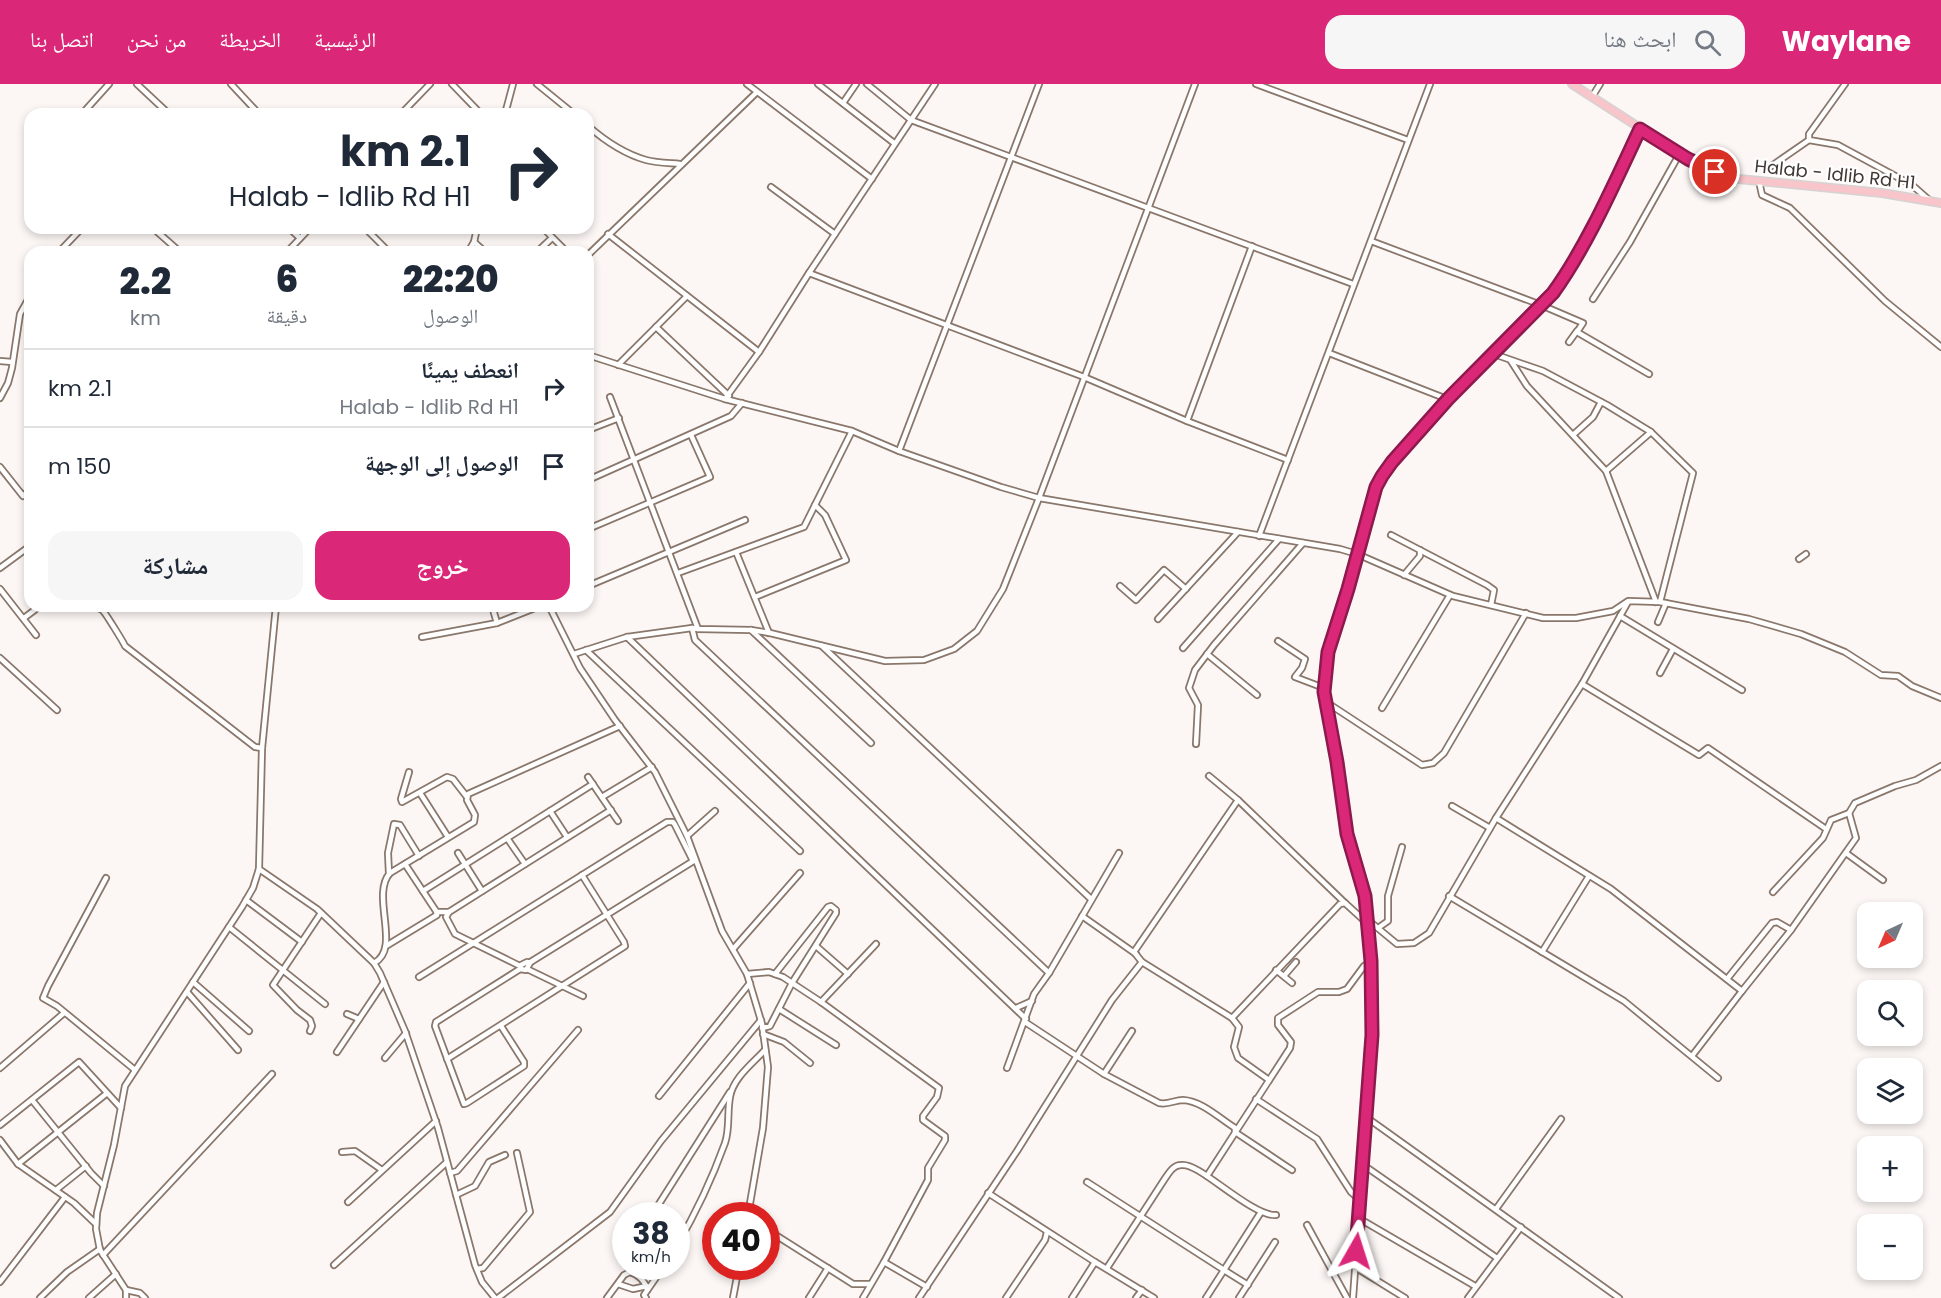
<!DOCTYPE html>
<html lang="ar">
<meta charset="utf-8">
<style>
body{margin:0;font-family:Poppins,"Noto Naskh Arabic",sans-serif;background:#f6f6f7;color:#1f2937;direction:rtl;height:100vh;display:flex;flex-direction:column;font-size:22px;white-space:nowrap}
*{box-sizing:border-box;margin:0}
p{font-size:20px;color:#747a83}
.icon{flex:none;width:33px;height:33px;fill:none;stroke:currentColor;stroke-width:2;stroke-linecap:round;stroke-linejoin:round}
.map{position:relative;flex:1;overflow:hidden;direction:ltr}
.drawer{position:absolute;left:24px;top:162px;width:570px;height:366px;display:flex;flex-direction:column;background:#fff;border-radius:18px;box-shadow:0 3px 9px #0003;direction:rtl}
.drawer>*{flex:none}
.guide{position:absolute;left:24px;top:24px;width:570px;height:126px;border-radius:18px;box-shadow:0 3px 9px #0003;direction:rtl;background:#fff;color:#1f2937;overflow:hidden}
.needle{width:39px;rotate:224deg}
.tools{position:absolute;left:1857px;top:818px;display:grid;gap:12px}
.tools a{display:grid;place-items:center;width:66px;height:66px;border-radius:12px;background:#fff;box-shadow:0 3px 9px #0003;font-size:30px}
.speed{position:absolute;left:612px;top:1118px;display:flex;gap:12px;font-size:30px;font-weight:700;text-align:center}
.speed>*{display:grid;place-content:center;width:78px;height:78px;border-radius:50%;background:#fff;box-shadow:0 3px 9px #0003;line-height:1}
.speed small{font-size:15px;font-weight:400}
.speed .limit{border:9px solid #d22;background:#fff;color:#111}
.pin{position:absolute;display:grid;place-items:center;width:51px;height:51px;color:#fff;margin:-26px;border:3px solid #fff;border-radius:50%;box-shadow:0 2px 6px #0007}
.me{position:absolute;width:66px;margin:-33px;rotate:6deg;stroke-linejoin:round;filter:drop-shadow(0 0 4px #0008)}
.turn{display:flex;align-items:center;gap:21px;height:126px;padding:0 24px;font-size:27px}
.turn .icon{width:78px;height:78px;stroke-width:2.5}
.turn b{display:block;font-size:42px;line-height:51px}
.eta{display:flex;justify-content:space-evenly;align-items:center;height:102px;text-align:center}
.eta b{font-size:36px;font-weight:800;line-height:42px}
.action{display:flex;gap:12px;margin-top:auto;padding:12px 24px}
.action a{flex:1;height:69px;border-radius:18px;background:#db2777;color:#fff;font-size:24px;font-weight:800;line-height:69px;text-align:center}
.action a+a{background:#f6f6f7;color:#1f2937}
ul{padding:0;list-style:none}
li{display:flex;align-items:center;gap:18px;height:78px;padding:0 24px;border-top:2px solid #e0e1e3}
li div{flex:1}
li b{display:block;font-size:22px}
li em{font-style:normal}
header{display:flex;align-items:center;gap:36px;box-sizing:border-box;height:84px;padding:0 30px;background:#db2777;color:#fff}
header strong{font-size:28px}
nav{display:flex;gap:33px;margin-inline-start:auto;font-size:21px}
.search{width:420px;height:54px;background:#f6f6f7;display:flex;align-items:center;gap:15px;box-sizing:border-box;padding:0 21px;border-radius:18px;color:#747a83;font-size:22px}
.map>svg:first-child{display:block}
.lines{fill:none;stroke-linecap:round;stroke-linejoin:round}
.minor-casing{stroke:#8a776b;stroke-width:8}
.highway-casing{stroke:#d5d3d2;stroke-width:10}
.minor{stroke:#fff;stroke-width:4.5}
.highway{stroke:#f8c5cb;stroke-width:7}
.route-casing{stroke:#8e194d;stroke-width:15}
.route{stroke:#db2777;stroke-width:10}
.labels{text-anchor:middle;dominant-baseline:central;stroke-width:4.5;stroke-linejoin:round;paint-order:stroke}
.street-label{font-size:18px;fill:#403832;stroke:#fff}
</style>
<header>
<strong>Waylane</strong>
<div class="search"><svg class="icon" aria-label="search" viewBox="0 0 24 24"><circle cx="10" cy="10" r="6"/><path d="M15 15l6 6"/></svg>ابحث هنا</div>
<nav><a>الرئيسية</a><a>الخريطة</a><a>من نحن</a><a>اتصل بنا</a></nav>
</header>
<div class="map">
<svg width="1941" height="1214" viewBox="0 0 1941 1214">
<rect width="100%" height="100%" fill="#fcf7f5"/>
<g class="lines">
<g class="minor-casing">
<g id="minor">
<polyline points="137,0 169,30"/>
<polyline points="231,0 259,30"/>
<polyline points="452,0 481,30"/>
<polyline points="537,0 574,30"/>
<polyline points="747,0 872,95"/>
<polyline points="818,0 894,59"/>
<polyline points="867,0 911,36 1353,200"/>
<polyline points="1256,0 1408,56"/>
<polyline points="1845,0 1809,50 1809,56 1838,61 1912,101 1929,116"/>
<polyline points="1592,13 1600,0"/>
<polyline points="843,19 856,0"/>
<polyline points="82,30 109,0"/>
<polyline points="401,30 430,0"/>
<polyline points="505,30 513,0"/>
<path d="M588,42C604,56 625,70 646,76C657,79 669,79 680,80"/>
<polyline points="1770,83 1809,56"/>
<polyline points="1759,97 1762,111 1790,124 1885,217 1941,263"/>
<polyline points="771,103 835,150"/>
<polyline points="153,144 180,168"/>
<polyline points="289,144 300,154"/>
<polyline points="365,144 389,168"/>
<polyline points="543,144 567,168"/>
<polyline points="608,150 759,268"/>
<polyline points="1371,157 1541,221 1583,239 1577,248 1649,290"/>
<polyline points="474,158 485,168"/>
<polyline points="59,168 82,144"/>
<polyline points="287,168 310,144"/>
<polyline points="468,168 474,158 477,144"/>
<polyline points="537,168 552,154"/>
<polyline points="588,171 757,8"/>
<polyline points="809,189 1084,293 1187,337 1288,376"/>
<polyline points="1593,215 1630,158 1680,69"/>
<polyline points="656,243 729,312"/>
<polyline points="1569,258 1577,247"/>
<polyline points="1329,269 1447,315"/>
<polyline points="1491,269 1543,287 1607,321 1651,348 1693,389 1660,518"/>
<polyline points="588,271 725,315 852,347 899,367 1001,403 1039,414 1340,465 1357,470 1453,512 1543,534 1576,534 1613,527 1628,517 1660,518 1749,535 1801,550 1845,568 1881,591 1898,592 1912,602 1941,614"/>
<polyline points="0,277 12,278"/>
<polyline points="1511,277 1527,302 1606,387 1656,518"/>
<polyline points="618,281 687,212"/>
<polyline points="610,313 698,545"/>
<polyline points="0,314 8,299 12,284 20,230 30,212"/>
<polyline points="725,315 759,268 809,189 935,0"/>
<polyline points="1187,337 1252,162"/>
<polyline points="588,346 619,334"/>
<polyline points="1573,351 1593,333 1601,318"/>
<polyline points="899,367 1039,0"/>
<polyline points="0,383 23,412 30,405"/>
<polyline points="1606,387 1651,348"/>
<polyline points="588,396 731,332 742,319"/>
<polyline points="588,445 710,393 691,351"/>
<polyline points="1391,451 1487,501 1494,506 1491,521"/>
<polyline points="1259,452 1430,0"/>
<polyline points="736,468 769,549"/>
<polyline points="1799,475 1806,470"/>
<polyline points="0,484 30,462"/>
<polyline points="678,489 804,443 852,347"/>
<polyline points="1404,491 1420,472 1420,466"/>
<polyline points="588,502 745,436"/>
<polyline points="1120,502 1136,516 1164,486 1186,505"/>
<polyline points="0,505 36,551"/>
<polyline points="755,513 846,476 825,431 815,421"/>
<path d="M95,522C96,523 103,526 103,527C106,530 124,559 125,562L255,663L262,664"/>
<polyline points="492,522 497,539"/>
<polyline points="549,522 580,584 615,636 655,688 687,752 722,847 747,890 762,940 768,983 763,1044 748,1131"/>
<polyline points="1620,532 1742,606"/>
<polyline points="24,534 40,522"/>
<polyline points="1158,535 1238,448"/>
<polyline points="1658,538 1666,519"/>
<polyline points="692,544 695,556 1049,889"/>
<polyline points="751,546 871,659"/>
<polyline points="422,553 497,539 540,522"/>
<polyline points="627,553 1026,935"/>
<polyline points="1278,557 1305,575 1302,584 1295,593 1324,604"/>
<polyline points="822,562 1091,815"/>
<polyline points="1183,564 1279,455"/>
<polyline points="586,566 800,767"/>
<polyline points="574,570 627,553 692,544 698,545 751,546 770,549 885,577 924,576 954,565 977,547 1003,505 1039,414 1195,0"/>
<polyline points="1207,570 1257,611"/>
<polyline points="0,574 57,626"/>
<polyline points="1660,589 1673,565"/>
<polyline points="1582,600 1699,671 1708,664 1826,745"/>
<polyline points="1326,618 1422,681 1433,679 1444,669 1526,529"/>
<polyline points="1382,624 1450,511"/>
<polyline points="1196,660 1198,621 1189,604 1195,586 1214,561 1303,459"/>
<polyline points="409,688 401,715 402,718 447,693 453,695 467,713"/>
<polyline points="1209,692 1238,716"/>
<polyline points="588,693 618,737"/>
<polyline points="420,709 448,753"/>
<polyline points="602,713 652,683"/>
<polyline points="1452,722 1490,744"/>
<polyline points="550,727 567,753"/>
<polyline points="1496,734 1611,805 1742,907 1791,846"/>
<polyline points="687,752 715,727"/>
<polyline points="507,754 525,780"/>
<polyline points="458,769 482,807"/>
<polyline points="1846,769 1883,796"/>
<polyline points="259,785 317,825 374,879 380,889 405,947 438,1044 475,1181 482,1198 495,1214"/>
<polyline points="389,790 388,769 394,740 400,741 419,772"/>
<polyline points="106,794 48,902 43,914 57,922 135,986"/>
<polyline points="423,807 593,700"/>
<polyline points="1773,808 1823,754 1831,736 1849,729 1855,719 1895,702 1916,696 1941,682"/>
<polyline points="1449,812 1624,917 1718,994"/>
<polyline points="246,816 302,858"/>
<polyline points="437,828 449,828 446,833 455,850 520,882"/>
<polyline points="449,828 611,726"/>
<polyline points="1082,832 1136,870"/>
<polyline points="1368,836 1397,860 1414,859 1429,849 1496,734 1582,600 1628,518"/>
<polyline points="229,843 325,920"/>
<polyline points="1378,844 1388,837 1388,812 1402,763"/>
<polyline points="386,862 437,831 436,827 405,780"/>
<polyline points="816,862 848,890"/>
<polyline points="734,864 800,789"/>
<polyline points="1542,868 1589,792"/>
<path d="M374,879C402,865 370,811 390,789L474,738L475,731L467,716L468,710L620,642"/>
<polyline points="529,879 695,776"/>
<polyline points="527,885 583,912"/>
<polyline points="1276,886 1292,899"/>
<polyline points="747,890 769,888 783,893 821,918 939,1004 937,1013 923,1032 923,1036 945,1052 945,1056 928,1084 928,1096 884,1178 927,1203"/>
<polyline points="1284,892 1296,878"/>
<polyline points="419,893 667,738 673,738 675,741 693,777"/>
<polyline points="1727,895 1772,839 1777,838 1791,846 1856,754 1849,729"/>
<polyline points="193,898 249,947"/>
<polyline points="187,908 238,966"/>
<polyline points="821,918 876,860"/>
<polyline points="1016,924 1032,917"/>
<polyline points="779,925 836,961"/>
<polyline points="347,930 359,935"/>
<polyline points="1232,934 1340,820 1345,819 1368,840"/>
<path d="M1025,938L1104,990L1159,1019C1169,1021 1174,1016 1183,1016C1202,1017 1219,1034 1235,1044V1048L1292,1086"/>
<polyline points="501,942 524,978 524,982 467,1019 464,1020 435,942 436,938 520,885 521,881 527,878 530,879 526,886 520,885"/>
<polyline points="762,944 770,942 792,899 836,829 836,826 831,822 828,823 775,890"/>
<polyline points="310,947 312,942 310,936 297,926 273,901 321,829"/>
<polyline points="763,950 784,958 810,979"/>
<polyline points="337,968 384,898"/>
<polyline points="1692,972 1742,907"/>
<polyline points="385,974 406,949"/>
<polyline points="447,975 625,862 624,858 582,791"/>
<polyline points="0,984 64,929"/>
<polyline points="1007,984 1034,910 1049,889 1119,769"/>
<polyline points="1104,990 1132,947"/>
<polyline points="1269,996 1238,974 1234,963 1239,943 1232,934 1142,878 1134,868 1238,716 1345,819"/>
<polyline points="659,1012 750,899"/>
<polyline points="1256,1015 1317,1055 1351,1108 1360,1116"/>
<polyline points="32,1016 91,1089 104,1102"/>
<polyline points="1366,1033 1619,1214"/>
<polyline points="0,1041 79,978 121,1024"/>
<polyline points="0,1056 18,1080 74,1119 96,1140"/>
<polyline points="342,1068 355,1067 382,1086"/>
<polyline points="18,1080 106,1010"/>
<polyline points="1362,1080 1497,1174"/>
<polyline points="450,1089 457,1087 578,946"/>
<polyline points="1207,1092 1290,964 1291,958 1278,941 1278,934 1318,908 1339,908 1347,905 1364,882 1371,877"/>
<polyline points="1087,1098 1224,1186 1206,1214"/>
<polyline points="56,1106 86,1082"/>
<polyline points="988,1109 1095,1178"/>
<polyline points="456,1111 475,1102 489,1078 505,1071"/>
<polyline points="348,1118 436,1037"/>
<polyline points="1496,1125 1561,1035"/>
<polyline points="652,1131 730,1008"/>
<polyline points="1360,1135 1475,1202"/>
<polyline points="1307,1141 1347,1214"/>
<polyline points="766,1145 853,1200 870,1200"/>
<path d="M676,1163C696,1129 712,1095 725,1059C730,1045 727,1028 730,1013C733,994 753,979 765,966"/>
<polyline points="103,1171 272,990"/>
<polyline points="334,1181 447,1078"/>
<polyline points="1355,1183 1405,1214"/>
<path d="M1107,1184L1164,1096C1169,1089 1173,1081 1181,1081C1188,1080 1194,1084 1199,1087C1217,1097 1258,1133 1276,1131"/>
<polyline points="477,1185 483,1184 530,1128 517,1069"/>
<polyline points="0,1198 65,1113"/>
<polyline points="618,1200 633,1205 647,1202"/>
<polyline points="1248,1201 1224,1186 1261,1128"/>
<polyline points="126,1206 140,1209 145,1214"/>
<polyline points="40,1214 67,1188 100,1165"/>
<polyline points="89,1214 116,1190"/>
<polyline points="126,1214 126,1206 100,1166 96,1145 97,1129 114,1061 125,1002 242,823 253,804 259,785 262,664 276,522"/>
<polyline points="498,1214 610,1128 661,1057 761,936"/>
<path d="M607,1214L624,1191L630,1188C638,1190 646,1198 647,1206"/>
<polyline points="646,1214 644,1211 664,1182"/>
<polyline points="733,1214 739,1182"/>
<polyline points="809,1214 828,1184"/>
<polyline points="863,1214 884,1178"/>
<polyline points="919,1214 1017,1067 1112,916 1142,878"/>
<polyline points="1006,1214 1045,1156 1047,1148"/>
<polyline points="1072,1214 1095,1178 1154,1214"/>
<polyline points="1136,1214 1142,1206"/>
<polyline points="1239,1214 1275,1158"/>
<path d="M1353,1214L1372,951L1371,877L1365,812L1347,750L1337,678L1324,608L1327,568L1348,505L1376,403L1381,392L1447,315L1553,209C1587,162 1615,97 1640,45"/>
<polyline points="1468,1214 1521,1143"/>
</g>
</g>
<g class="highway-casing">
<polyline id="highway" points="1572,0 1688,75 1715,88 1739,95 1882,109 1941,119"/>
</g>
<use href="#minor" class="minor"/>
<use href="#highway" class="highway"/>
</g>
<g class="lines">
<g class="route-casing">
<path id="route" d="M1356,1167L1372,951L1371,877L1365,812L1347,750L1337,678L1324,608L1328,568L1348,505L1376,403L1382,392L1392,378L1448,315L1553,209C1587,162 1615,98 1640,45L1688,75L1715,88"/>
</g>
<use href="#route" class="route"/>
</g>
<g class="labels">
<g class="street-label">
<text transform="translate(1835 90) rotate(6)">Halab - Idlib Rd H1</text>
</g>
</g>
</svg>
<div class="tools">
<a><svg class="needle" viewBox="-14 -14 28 28"><path d="M0-13l5 13h-10z" fill="#e53935"/><path d="M0 13l5-13h-10z" fill="#747a83"/></svg></a>
<a><svg class="icon" aria-label="search" viewBox="0 0 24 24"><circle cx="10" cy="10" r="6"/><path d="M15 15l6 6"/></svg></a>
<a><svg class="icon" aria-label="layers" viewBox="0 0 24 24"><path d="M12 4l9 5-9 5-9-5zM3 14l9 5 9-5"/></svg></a>
<a>+</a>
<a>−</a>
</div>
<div class="speed"><div>38<small>km/h</small></div><div class="limit">40</div></div>
<div class="pin" style="left:1715px;top:88px;background:#d93025"><svg class="icon" aria-label="arrive" viewBox="0 0 24 24"><path d="M6 21V4h12l-3 4 3 4H6"/></svg></div>
<svg class="me" style="left:1356px;top:1167px" viewBox="-20 -20 40 40"><path d="M0-17L14 15 0 8-14 15z" fill="#db2777" stroke="#fff" stroke-width="4"/></svg>
<div class="guide">
<div class="turn"><svg class="icon" aria-label="right" viewBox="0 0 24 24"><path d="M7 20v-9h11M14 6l5 5-5 5"/></svg><div><b>2.1 km</b>Halab - Idlib Rd H1</div></div>
</div>
<section class="drawer">
<div class="eta">
<div><b>22:20</b><p>الوصول</p></div>
<div><b>6</b><p>دقيقة</p></div>
<div><b>2.2</b><p>km</p></div>
</div>
<ul>
<li><svg class="icon" aria-label="right" viewBox="0 0 24 24"><path d="M7 20v-9h11M14 6l5 5-5 5"/></svg><div><b>انعطف يمينًا</b><p>Halab - Idlib Rd H1</p></div><em>2.1 km</em></li>
<li><svg class="icon" aria-label="arrive" viewBox="0 0 24 24"><path d="M6 21V4h12l-3 4 3 4H6"/></svg><div><b>الوصول إلى الوجهة</b></div><em>150 m</em></li>
</ul>
<div class="action"><a>خروج</a><a>مشاركة</a></div>
</section>
</div>
